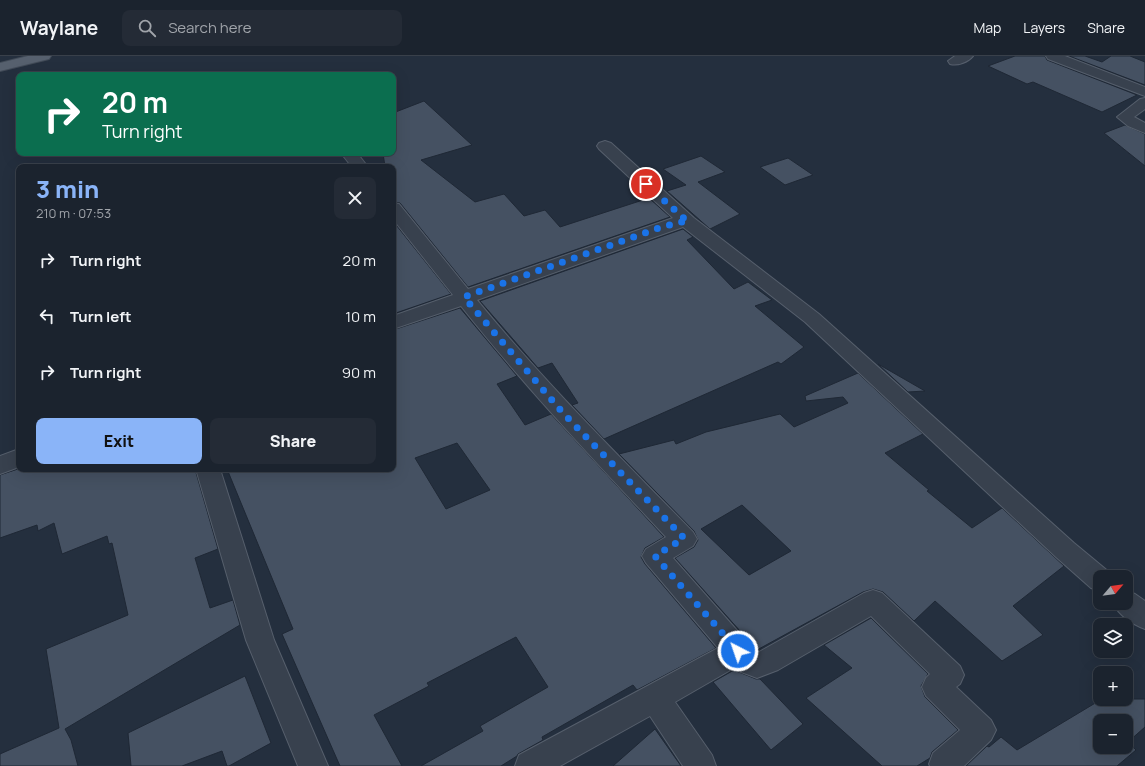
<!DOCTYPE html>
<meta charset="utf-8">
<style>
body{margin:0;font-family:Manrope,sans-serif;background:#242b36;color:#f1f3f6;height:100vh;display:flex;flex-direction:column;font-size:15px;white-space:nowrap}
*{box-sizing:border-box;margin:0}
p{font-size:13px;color:#a0a4aa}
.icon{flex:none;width:22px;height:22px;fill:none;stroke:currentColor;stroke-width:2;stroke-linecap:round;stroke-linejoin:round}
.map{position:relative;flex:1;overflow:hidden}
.sheet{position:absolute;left:16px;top:108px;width:380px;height:308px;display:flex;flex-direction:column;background:#1b232e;border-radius:8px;box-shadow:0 4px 16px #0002,0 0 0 1px #39404a}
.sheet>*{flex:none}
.hud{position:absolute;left:16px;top:16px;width:380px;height:84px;border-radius:8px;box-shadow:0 4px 16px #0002,0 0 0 1px #39404a;background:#0b6e4f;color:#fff;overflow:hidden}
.needle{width:26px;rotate:61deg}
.buttons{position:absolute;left:1093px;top:514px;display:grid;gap:8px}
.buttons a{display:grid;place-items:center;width:40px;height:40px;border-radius:8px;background:#1b232e;box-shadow:0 4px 16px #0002,0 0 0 1px #39404a;font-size:20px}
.pin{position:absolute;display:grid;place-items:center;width:34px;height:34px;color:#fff;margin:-17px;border:2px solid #fff;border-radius:50%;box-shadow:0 1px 4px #0007}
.me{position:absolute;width:44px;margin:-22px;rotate:319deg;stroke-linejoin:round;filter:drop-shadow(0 0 3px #0008)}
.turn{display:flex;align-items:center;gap:14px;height:84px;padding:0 20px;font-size:18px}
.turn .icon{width:52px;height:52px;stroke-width:2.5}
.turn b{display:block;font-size:28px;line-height:34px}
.round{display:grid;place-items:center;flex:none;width:42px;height:42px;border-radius:8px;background:#242b36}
.summary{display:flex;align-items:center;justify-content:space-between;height:68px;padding:0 20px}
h1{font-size:24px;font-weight:800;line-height:30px;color:#8ab4f8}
.button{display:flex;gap:8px;margin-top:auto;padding:8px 20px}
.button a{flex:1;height:46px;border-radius:8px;background:#8ab4f8;color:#111;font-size:16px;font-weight:800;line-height:46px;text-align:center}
.button a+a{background:#242b36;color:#f1f3f6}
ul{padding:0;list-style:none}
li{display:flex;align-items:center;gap:12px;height:56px;padding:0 20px}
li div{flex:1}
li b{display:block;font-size:15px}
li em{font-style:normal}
header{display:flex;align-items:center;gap:24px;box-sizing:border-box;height:56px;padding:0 20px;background:#1b232e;border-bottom:1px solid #39404a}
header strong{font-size:19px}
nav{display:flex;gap:22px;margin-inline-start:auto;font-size:14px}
.search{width:280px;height:36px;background:#242b36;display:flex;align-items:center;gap:10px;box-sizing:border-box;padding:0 14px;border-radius:8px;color:#a0a4aa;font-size:15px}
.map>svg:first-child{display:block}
.building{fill:#455162;stroke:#1f2835;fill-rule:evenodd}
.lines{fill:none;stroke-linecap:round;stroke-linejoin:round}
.street-casing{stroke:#565f6c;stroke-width:2}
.primary-casing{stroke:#414a57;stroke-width:2}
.street{fill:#38414e;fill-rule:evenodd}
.primary{fill:#56606e;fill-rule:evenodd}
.route{stroke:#1a73e8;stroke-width:7;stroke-dasharray:0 12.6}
</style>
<header>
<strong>Waylane</strong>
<div class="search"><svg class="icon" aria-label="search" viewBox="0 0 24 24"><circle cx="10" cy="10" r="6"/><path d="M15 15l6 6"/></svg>Search here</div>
<nav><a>Map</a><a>Layers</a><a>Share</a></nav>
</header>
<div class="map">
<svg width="1145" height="710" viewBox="0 0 1145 710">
<rect width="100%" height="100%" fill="#242f3e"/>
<g class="building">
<polygon points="1015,0 1045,0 1047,4 1137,39 1102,56 1033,26 1027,28 988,10"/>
<polygon points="1069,0 1085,0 1102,6 1111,0 1130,0 1145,6 1145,29"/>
<polygon points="424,45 472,89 421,104 475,146 504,138 524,160 545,154 560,171 649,142 670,161 468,231 400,147 393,146 393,111 385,111 383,97 393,97 393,57"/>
<polygon points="1125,69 1145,78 1145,110 1104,77"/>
<polygon points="701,100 725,116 698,126 740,158 710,173 667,135 686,129 663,113"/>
<polygon points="788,102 813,119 785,129 760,111"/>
<polygon points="393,165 451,238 393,258"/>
<polygon points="683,173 693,181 687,184 734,233 748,226 772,244 755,250 804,291 781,308 778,306 604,383 572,349 578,347 552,307 538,312 480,245"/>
<path d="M460,252L517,320L497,328L525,369L551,358L664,481L645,492L641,501L645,508L716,592L637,634L633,629L542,681L543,684L518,698L517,700L501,710H421L483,675L480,670L548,631L516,581L427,627L429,630L374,659L402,710H340L282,578L293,573L227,413H393V274ZM457,387L490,434L446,453L415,402Z"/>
<polygon points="878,308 925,335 908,336"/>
<path d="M858,317L923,378L885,397L929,434L927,435L972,472L1002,452L1064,510L1013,550L1043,579L1002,605L935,545L914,565L883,536L873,533L863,536L757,594L675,502L694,491L698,484L694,475L619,398L674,384L676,388L706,376L780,358L794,371L848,347L843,341L806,345L805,340ZM742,449L791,495L749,519L701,473Z"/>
<polygon points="18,413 195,413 218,493 195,502 210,552 233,544 240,569 65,673 71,684 78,710 0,710 0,698 59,672 46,593 128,559 112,487 109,488 107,480 62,498 54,467 38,475 37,469 0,482 0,419"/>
<polygon points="871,562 928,618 921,630 925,641 958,674 932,696 930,702 917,710 882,710 806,642 852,612 824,589"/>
<polygon points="734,614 756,623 760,623 803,668 771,694 713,626"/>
<polygon points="245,620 271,687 229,710 227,710 222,695 182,710 131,710 128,677"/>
<path d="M1102,643H1145V671L1128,686L1136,694L1117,710H966L987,690L989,691L1001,681L1017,694ZM1100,665H1126V691H1100Z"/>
<polygon points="655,673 681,710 613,710"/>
</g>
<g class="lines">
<g class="street-casing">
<g id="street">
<path d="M955,0H973C968,6 958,10 950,8L948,5Z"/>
<polygon points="1046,0 1065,0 1145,31 1145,40 1048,3"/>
<polygon points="1145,42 1145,53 1134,61 1145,67 1145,77 1128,70 1117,61 1140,43"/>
<path d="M605,85L611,87L694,162L819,258L1074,487L1109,516L1112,521H1100V535L1091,532L1056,501L805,266L683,171L477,244C544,326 619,400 693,476L697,483L693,490L673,502L756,596H759L864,537L873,534L882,537L960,610L964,619L960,628L956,631L991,664L996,674L991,684L964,710H930L929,708L933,697L960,674L926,640L922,631L926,622L930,618L871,560L778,614L757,622L736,614L734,612L675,646L712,699L716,710H683L650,660L560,710H515L519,699L718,592L646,507L642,500L646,493L666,481C596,406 525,331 461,250L393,273V260L453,239L393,163V147L399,148L468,233L673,162L599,93L597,90L599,87Z"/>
<polygon points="341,97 357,97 368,111 352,111"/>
<polygon points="19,393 19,411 0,418 0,400"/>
<polygon points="196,413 220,413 274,584 328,710 298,710 246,584"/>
<path d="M1126,535L1135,538L1145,545V573C1132,568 1119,559 1113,547H1126Z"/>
</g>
</g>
<g class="primary-casing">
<polygon id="primary" points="28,0 51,0 49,3 0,15 0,7"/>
</g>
<use href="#street" class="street"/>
<use href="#primary" class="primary"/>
</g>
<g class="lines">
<polyline class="route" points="646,128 688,166 680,166 659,172 464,241 563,357 684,482 655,500 738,595"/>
</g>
</svg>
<div class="buttons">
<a><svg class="needle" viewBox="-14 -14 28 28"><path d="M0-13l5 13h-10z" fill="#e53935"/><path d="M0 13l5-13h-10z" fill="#a0a4aa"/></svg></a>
<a><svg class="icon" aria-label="layers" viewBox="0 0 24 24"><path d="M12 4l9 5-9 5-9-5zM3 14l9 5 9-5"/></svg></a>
<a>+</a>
<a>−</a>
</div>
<div class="pin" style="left:646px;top:128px;background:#d93025"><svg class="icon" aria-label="arrive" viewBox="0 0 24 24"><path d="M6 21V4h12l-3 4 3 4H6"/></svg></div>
<svg class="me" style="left:738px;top:595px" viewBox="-20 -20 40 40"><circle r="17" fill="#1a73e8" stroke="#fff" stroke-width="3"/><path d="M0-11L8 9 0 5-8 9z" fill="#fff"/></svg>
<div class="hud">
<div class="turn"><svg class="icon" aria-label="right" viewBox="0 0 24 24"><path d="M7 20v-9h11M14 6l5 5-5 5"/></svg><div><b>20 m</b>Turn right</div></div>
</div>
<section class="sheet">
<div class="summary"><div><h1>3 min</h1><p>210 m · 07:53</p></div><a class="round"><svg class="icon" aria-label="close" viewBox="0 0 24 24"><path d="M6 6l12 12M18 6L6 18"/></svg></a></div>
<ul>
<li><svg class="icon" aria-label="right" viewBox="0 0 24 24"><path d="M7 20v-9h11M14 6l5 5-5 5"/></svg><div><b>Turn right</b></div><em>20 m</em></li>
<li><svg class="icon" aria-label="left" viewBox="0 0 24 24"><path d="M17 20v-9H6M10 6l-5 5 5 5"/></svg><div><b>Turn left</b></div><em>10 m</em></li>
<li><svg class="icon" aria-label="right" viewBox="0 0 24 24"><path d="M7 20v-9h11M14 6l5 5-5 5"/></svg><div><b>Turn right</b></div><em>90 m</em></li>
</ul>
<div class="button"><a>Exit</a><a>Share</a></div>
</section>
</div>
